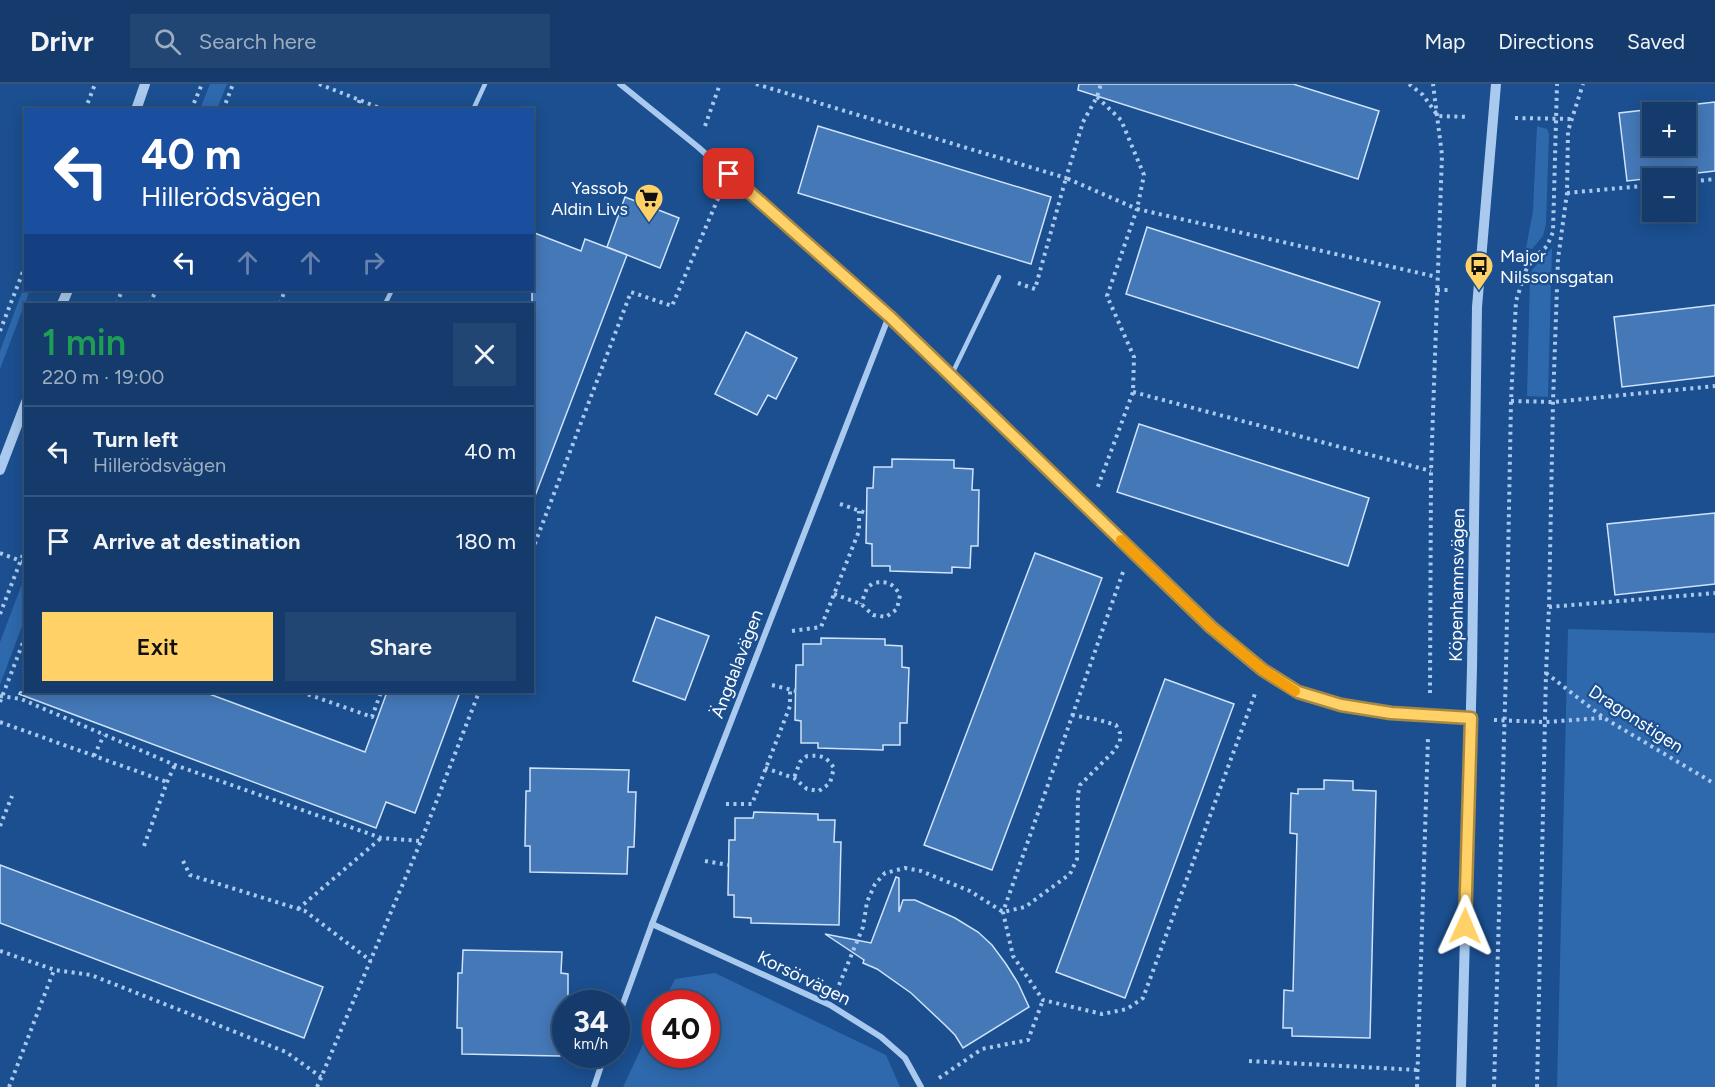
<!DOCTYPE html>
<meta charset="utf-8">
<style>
body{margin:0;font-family:Figtree,sans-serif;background:#214673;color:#f1f3f6;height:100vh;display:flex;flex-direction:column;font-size:22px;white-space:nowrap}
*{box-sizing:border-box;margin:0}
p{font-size:20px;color:#9dadc1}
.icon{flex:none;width:33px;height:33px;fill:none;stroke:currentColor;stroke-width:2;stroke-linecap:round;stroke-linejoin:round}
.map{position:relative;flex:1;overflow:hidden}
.panel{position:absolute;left:24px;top:219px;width:510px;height:390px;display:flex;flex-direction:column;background:#143b6b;border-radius:0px;box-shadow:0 3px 15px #0003,0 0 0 2px #33557e}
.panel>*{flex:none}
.hud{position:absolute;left:24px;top:24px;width:510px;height:183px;border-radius:0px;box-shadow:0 3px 15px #0003,0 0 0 2px #33557e;background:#1a4fa0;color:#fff;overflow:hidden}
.buttons{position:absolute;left:1642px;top:18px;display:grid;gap:12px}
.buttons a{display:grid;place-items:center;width:54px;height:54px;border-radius:0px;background:#143b6b;box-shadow:0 3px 15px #0003,0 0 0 2px #33557e;font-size:30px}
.speed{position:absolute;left:552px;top:906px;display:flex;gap:12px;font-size:30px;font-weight:700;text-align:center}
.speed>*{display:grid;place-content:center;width:78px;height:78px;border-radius:50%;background:#143b6b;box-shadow:0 3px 15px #0003,0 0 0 2px #33557e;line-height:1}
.speed small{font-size:15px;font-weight:400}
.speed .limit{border:9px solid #d22;background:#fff;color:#111}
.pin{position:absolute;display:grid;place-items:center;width:51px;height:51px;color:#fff;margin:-26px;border-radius:12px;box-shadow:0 3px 9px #0006}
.me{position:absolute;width:66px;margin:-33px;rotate:1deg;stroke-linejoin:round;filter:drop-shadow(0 0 4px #0008)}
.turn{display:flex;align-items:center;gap:21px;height:126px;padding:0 18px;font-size:27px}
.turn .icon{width:78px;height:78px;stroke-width:2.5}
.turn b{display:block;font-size:42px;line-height:51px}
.lanes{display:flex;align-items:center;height:57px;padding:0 18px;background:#0003;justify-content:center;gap:30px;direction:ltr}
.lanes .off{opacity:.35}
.round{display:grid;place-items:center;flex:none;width:63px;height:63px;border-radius:0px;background:#214673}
.summary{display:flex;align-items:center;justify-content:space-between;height:102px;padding:0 18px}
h1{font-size:36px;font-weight:600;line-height:45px;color:#1e9e55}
.action{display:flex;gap:12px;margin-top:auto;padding:12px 18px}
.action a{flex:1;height:69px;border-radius:0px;background:#ffd166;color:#111;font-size:24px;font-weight:600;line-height:69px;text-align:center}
.action a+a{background:#214673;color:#f1f3f6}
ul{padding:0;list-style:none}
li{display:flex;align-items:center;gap:18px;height:90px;padding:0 18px;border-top:2px solid #33557e}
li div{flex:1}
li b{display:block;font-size:22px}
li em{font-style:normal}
header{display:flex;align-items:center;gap:36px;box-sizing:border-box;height:84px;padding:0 30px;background:#143b6b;border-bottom:2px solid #33557e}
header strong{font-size:28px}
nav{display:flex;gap:33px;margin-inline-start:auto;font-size:21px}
.search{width:420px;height:54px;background:#214673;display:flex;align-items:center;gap:15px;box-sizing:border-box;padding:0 21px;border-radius:0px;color:#9dadc1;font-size:22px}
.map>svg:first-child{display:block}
.green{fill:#2e69ad}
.building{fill:#4478b7;stroke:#cfe3fa;stroke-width:1.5;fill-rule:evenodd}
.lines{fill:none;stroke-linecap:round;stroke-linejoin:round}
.path{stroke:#a9c9ee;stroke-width:4;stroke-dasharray:3 4.5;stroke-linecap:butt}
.service{stroke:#a9c9ee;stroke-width:4.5}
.minor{stroke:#a9c9ee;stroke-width:6}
.tertiary{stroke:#a9c9ee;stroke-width:10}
.route-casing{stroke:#a68842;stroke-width:15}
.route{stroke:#ffd166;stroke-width:10}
.slow{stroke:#f59e0b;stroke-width:10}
.labels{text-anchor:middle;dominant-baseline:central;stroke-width:4.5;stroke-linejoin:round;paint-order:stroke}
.poi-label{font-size:18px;fill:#fff;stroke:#1b4f8f;text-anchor:end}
.street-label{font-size:18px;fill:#fff;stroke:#1b4f8f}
</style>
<header>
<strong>Drivr</strong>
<div class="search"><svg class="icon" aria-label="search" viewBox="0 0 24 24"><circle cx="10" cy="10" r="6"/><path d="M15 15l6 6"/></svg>Search here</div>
<nav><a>Map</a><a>Directions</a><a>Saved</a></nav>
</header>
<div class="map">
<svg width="1715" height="1003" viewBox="0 0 1715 1003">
<rect width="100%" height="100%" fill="#1b4f8f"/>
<g class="green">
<polygon points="210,0 227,0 217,25 200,25"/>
<polygon points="1537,42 1547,45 1549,50 1546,140 1543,152 1532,165 1526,164 1533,127"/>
<polygon points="1552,164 1548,313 1527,312 1530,193 1532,186"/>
<polygon points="25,200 26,206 30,206 0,285 0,267"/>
<polygon points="25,492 25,534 0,601 0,558"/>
<polygon points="1568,545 1715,549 1715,1003 1557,1003"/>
<polygon points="715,889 886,971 900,1003 623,1003 655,935 656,970 706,970 706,920 663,919 675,895"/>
</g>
<g class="building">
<polygon points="1079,0 1293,0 1379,27 1358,95 1078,6"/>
<path d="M1715,18V87L1627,97L1619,29ZM1653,28H1686V62H1653Z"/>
<polygon points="818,42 1051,113 1031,180 798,109"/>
<polygon points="625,113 679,134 660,184 607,163"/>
<polygon points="1147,143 1380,218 1358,284 1126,210"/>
<polygon points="532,148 581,167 585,155 627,171 535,412 532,411"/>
<polygon points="1715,221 1715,292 1622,303 1614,233"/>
<polygon points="746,248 797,274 776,315 768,311 757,331 715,310"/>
<polygon points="1139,340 1369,414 1348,482 1117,408"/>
<polygon points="892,375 954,376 954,384 973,385 972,406 979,406 978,462 971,462 970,484 952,483 952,489 890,487 890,482 872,482 872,460 866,459 867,404 873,404 874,383 892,383"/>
<polygon points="1715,429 1715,500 1615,511 1607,440"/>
<polygon points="1035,469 1102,494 992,786 924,761"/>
<polygon points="656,533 709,552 685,616 633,597"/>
<polygon points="821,554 885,555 885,561 902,562 902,583 909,584 907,639 900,639 900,661 883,661 883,666 818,664 818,659 801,659 801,637 795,636 796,581 803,581 803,560 821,560"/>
<polygon points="1165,595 1234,620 1125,914 1056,888"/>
<polygon points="20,608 204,608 365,668 387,608 460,608 415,729 386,718 376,744 19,610"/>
<polygon points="530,684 629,686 628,708 636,708 635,737 634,763 628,763 627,790 530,788 530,762 525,762 526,707 530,707"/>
<polygon points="1324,696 1353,697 1353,706 1376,707 1370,954 1292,952 1292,944 1283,944 1284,906 1293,907 1297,750 1290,749 1291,709 1298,710 1298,705 1324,705"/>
<polygon points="754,728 818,730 818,736 835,736 834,758 841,758 839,841 751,839 751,834 734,833 734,811 728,811 729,756 735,756 735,734 753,734"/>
<polygon points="0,781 323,903 304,954 0,839"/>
<polygon points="896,793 899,794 899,828 903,816 915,816 955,834 978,848 992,861 1006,880 1018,899 1029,923 963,964 955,951 945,941 911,909 877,885 863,879 864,876 825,850 871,859"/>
<polygon points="463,866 562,868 561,889 568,890 568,920 566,920 566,945 561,945 560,972 462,970 462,944 457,944 458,889 462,889"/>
</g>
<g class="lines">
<g class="path">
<polyline points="319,0 385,26"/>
<polyline points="756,0 1066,94 1083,38 1097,13 1101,0"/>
<polyline points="1409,0 1423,11 1438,32 1469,33"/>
<polyline points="1097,13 1121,36 1144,91 1137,125 1437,193"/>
<polyline points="85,26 95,0"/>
<polyline points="191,26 202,0"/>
<polyline points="223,26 233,0"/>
<polyline points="356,26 360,15"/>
<polyline points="1515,34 1572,35"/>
<polyline points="705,42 720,0"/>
<polyline points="1686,98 1715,95"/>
<polyline points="1567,109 1653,101"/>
<polyline points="1018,199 1035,205 1066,94 1137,125 1107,212 1134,273 1133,308 1097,405"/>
<polyline points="1437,206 1449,206"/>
<polyline points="117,220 122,206"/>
<polyline points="150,220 156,206"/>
<polyline points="280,220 285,206"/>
<polyline points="0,247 26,180"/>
<polyline points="1133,308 1431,387"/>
<polyline points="1511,317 1553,318 1715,302"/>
<polyline points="840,420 866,429"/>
<polyline points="532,467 631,208 672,222 720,110"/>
<polyline points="0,469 26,479"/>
<polyline points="1123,488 1003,828 1013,872 1043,916 1102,930 1127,925 1143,914 1256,607"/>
<path d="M834,510L861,520L873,531L886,533L897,525L900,511C892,498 887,497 873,499L867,504L861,520"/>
<polyline points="1549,523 1715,509"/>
<polyline points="0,530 26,463"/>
<polyline points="792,547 821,543 859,447 859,427"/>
<polyline points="1546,589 1604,634 1715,700"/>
<polyline points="772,601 796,607"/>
<polyline points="301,608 372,633 381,608"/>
<polyline points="1430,609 1431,387 1442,71 1433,0"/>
<polyline points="0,612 21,615 175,681 381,754 421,757"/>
<polyline points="0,618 26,551"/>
<polyline points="1494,636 1545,638 1603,634"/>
<polyline points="0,638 167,698"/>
<polyline points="94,672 104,651"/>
<path d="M765,684L794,694L807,705L819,707L830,699L834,684C826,672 821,671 807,672L800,678L794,694"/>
<polyline points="726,720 752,720 790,622 790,606"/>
<polyline points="0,742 12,712"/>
<polyline points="144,762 167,698 175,681"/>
<polyline points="183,777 190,791 305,827 371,877"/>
<polyline points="705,777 728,781"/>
<polyline points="298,825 380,755"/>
<polyline points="0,867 55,886 91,891 286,968 321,993"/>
<polyline points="839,901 863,843 867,818 875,800 885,789 905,784 921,787 970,807 1003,828 1025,823 1070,790 1077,775 1078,710 1080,701 1113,668 1120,658 1120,649 1116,641 1099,636 1072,631"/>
<polyline points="1249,977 1418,986"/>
<polyline points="939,994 982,965 1028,956 1043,916"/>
<polyline points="9,1003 54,886"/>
<polyline points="317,1003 421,757 479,608"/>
<polyline points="1417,1003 1428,653"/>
<polyline points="1494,1003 1506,586 1511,317 1516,217 1526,186 1533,175 1547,162 1553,148 1557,0"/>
<polyline points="1537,1003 1546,589 1549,523 1553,318 1558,175 1567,109 1568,47 1583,0"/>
</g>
<g class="service">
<polyline points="473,26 485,0"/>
<polyline points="385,220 392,206"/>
<polyline points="951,292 999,193"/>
</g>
<g class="minor">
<polyline points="620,0 698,63 889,232 1211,543 1263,586 1298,608 1341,621 1391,629 1471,634"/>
<polyline points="652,840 830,921 881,953 905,974 921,1003"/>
<polyline points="616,939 652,840 889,232"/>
<polyline points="594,1003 605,970"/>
</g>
<g class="tertiary">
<polyline points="136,26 145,0"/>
<polyline points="62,220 68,206"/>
<polyline points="0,386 26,318"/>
<polyline points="1461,1003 1472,584 1477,223 1496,0"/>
</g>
</g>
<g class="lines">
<g class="route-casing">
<polyline id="route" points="729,90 889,232 1211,543 1263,586 1298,608 1341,621 1391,629 1471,634 1465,842"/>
</g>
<use href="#route" class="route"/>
<polyline class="slow" points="1121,456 1211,543 1263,586 1295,607"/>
</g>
<defs>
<g id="supermarket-pin" transform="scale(1.5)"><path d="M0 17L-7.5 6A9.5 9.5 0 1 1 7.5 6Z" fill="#ffd166" stroke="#1b4f8f"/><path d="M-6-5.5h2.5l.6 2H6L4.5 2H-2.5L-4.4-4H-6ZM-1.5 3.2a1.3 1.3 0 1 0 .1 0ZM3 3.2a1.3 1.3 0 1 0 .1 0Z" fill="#111"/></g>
<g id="bus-pin" transform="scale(1.5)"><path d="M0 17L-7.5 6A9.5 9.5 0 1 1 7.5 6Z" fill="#ffd166" stroke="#1b4f8f"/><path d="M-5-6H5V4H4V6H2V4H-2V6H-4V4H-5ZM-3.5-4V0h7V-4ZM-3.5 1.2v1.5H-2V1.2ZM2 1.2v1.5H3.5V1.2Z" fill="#111"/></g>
</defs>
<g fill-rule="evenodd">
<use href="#supermarket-pin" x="649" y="114"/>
<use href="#bus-pin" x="1479" y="182"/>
</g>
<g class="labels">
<g class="poi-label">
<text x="628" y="104">Yassob<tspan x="628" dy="21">Aldin Livs</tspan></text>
<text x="1500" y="172" text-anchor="start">Major<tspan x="1500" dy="21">Nilssonsgatan</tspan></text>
</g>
<g class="street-label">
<text transform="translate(1457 501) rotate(-89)">Köpenhamnsvägen</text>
<text transform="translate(737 580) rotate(-69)">Ängdalavägen</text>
<text transform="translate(1636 635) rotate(33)">Dragonstigen</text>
<text transform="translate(804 894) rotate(26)">Korsörvägen</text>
</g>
</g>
</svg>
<div class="buttons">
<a>+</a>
<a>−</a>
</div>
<div class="speed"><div>34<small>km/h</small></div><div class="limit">40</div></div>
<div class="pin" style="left:729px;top:90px;background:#d93025"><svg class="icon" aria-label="arrive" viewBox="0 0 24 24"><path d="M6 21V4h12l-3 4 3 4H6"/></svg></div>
<svg class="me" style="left:1465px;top:842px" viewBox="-20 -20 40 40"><path d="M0-17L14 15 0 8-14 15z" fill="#ffd166" stroke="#fff" stroke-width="4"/></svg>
<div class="hud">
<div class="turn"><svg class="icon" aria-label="left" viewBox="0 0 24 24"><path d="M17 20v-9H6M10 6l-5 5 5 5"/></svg><div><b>40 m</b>Hillerödsvägen</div></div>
<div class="lanes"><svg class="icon" aria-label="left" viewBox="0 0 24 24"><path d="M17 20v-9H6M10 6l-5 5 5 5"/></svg><svg class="icon off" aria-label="ahead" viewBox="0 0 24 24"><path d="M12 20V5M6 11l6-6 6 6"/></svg><svg class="icon off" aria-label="ahead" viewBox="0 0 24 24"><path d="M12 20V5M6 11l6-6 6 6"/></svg><svg class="icon off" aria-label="right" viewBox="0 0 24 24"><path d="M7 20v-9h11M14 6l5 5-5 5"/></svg></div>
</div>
<section class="panel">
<div class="summary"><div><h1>1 min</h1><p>220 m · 19:00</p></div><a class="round"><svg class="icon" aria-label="close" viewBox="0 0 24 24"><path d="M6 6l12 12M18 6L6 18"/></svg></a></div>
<ul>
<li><svg class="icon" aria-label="left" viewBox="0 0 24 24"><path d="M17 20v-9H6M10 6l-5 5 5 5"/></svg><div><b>Turn left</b><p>Hillerödsvägen</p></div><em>40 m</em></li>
<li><svg class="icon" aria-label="arrive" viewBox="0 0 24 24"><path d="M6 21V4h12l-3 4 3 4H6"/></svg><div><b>Arrive at destination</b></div><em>180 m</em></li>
</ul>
<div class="action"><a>Exit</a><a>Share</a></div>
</section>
</div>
